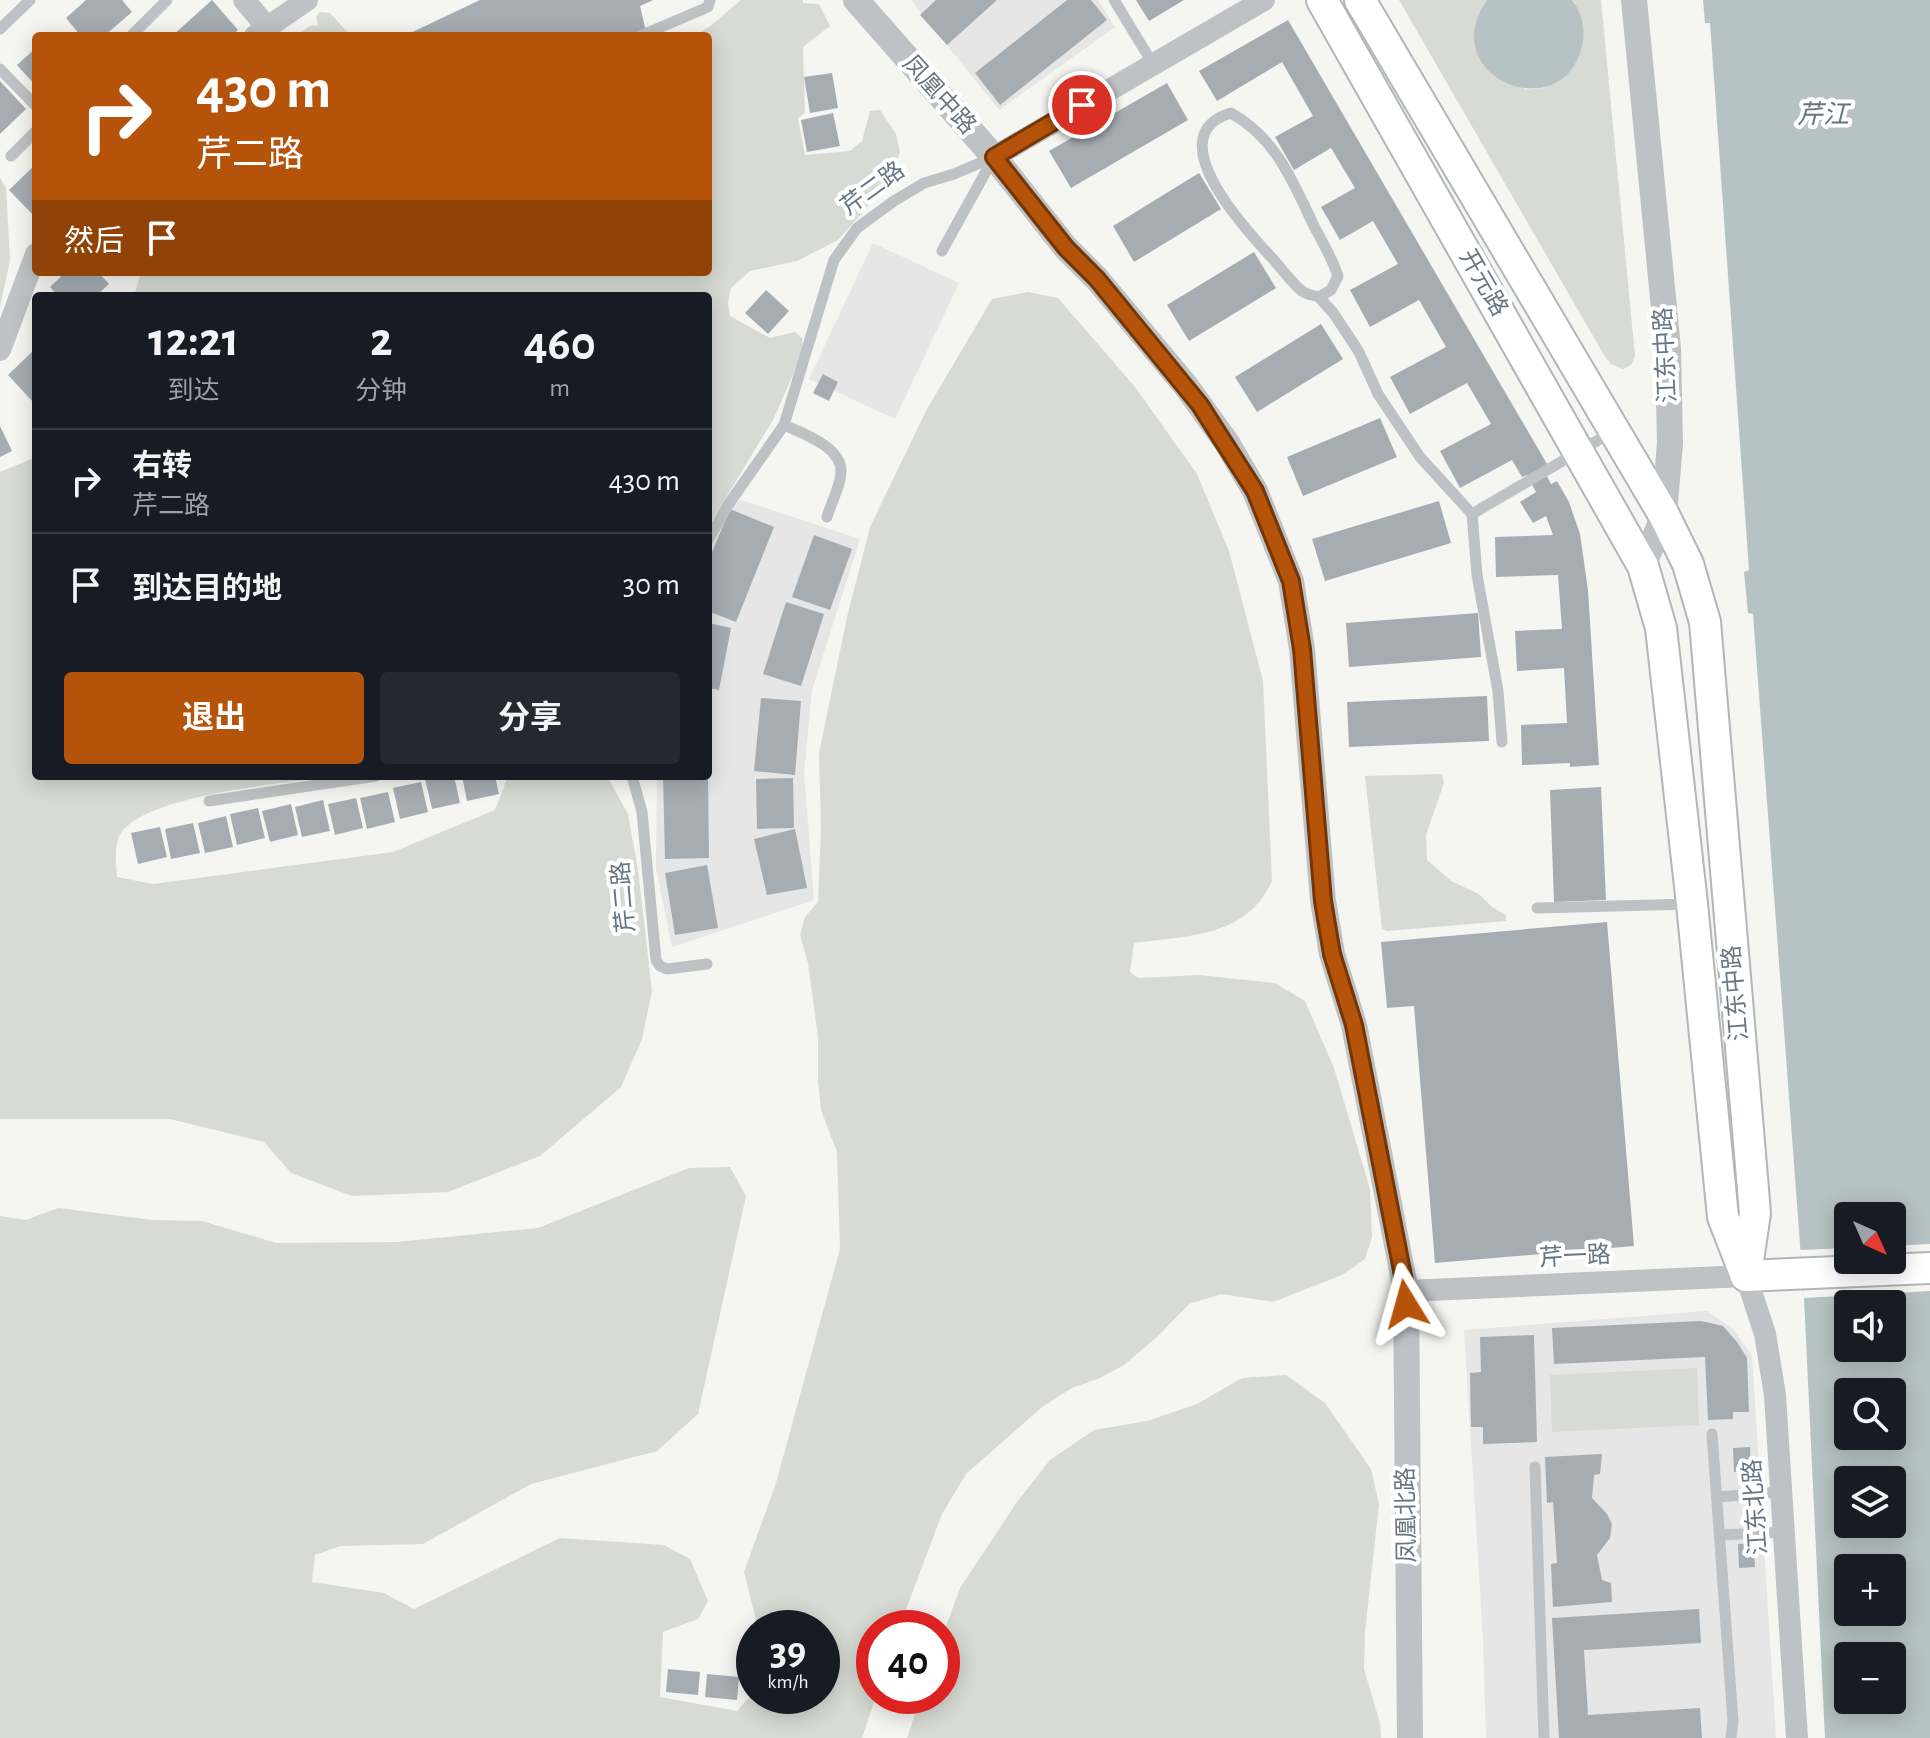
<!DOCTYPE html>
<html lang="zh">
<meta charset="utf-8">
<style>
body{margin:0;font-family:"Alegreya Sans","Noto Sans SC",sans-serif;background:#242831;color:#f1f3f6;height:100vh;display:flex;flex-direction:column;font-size:30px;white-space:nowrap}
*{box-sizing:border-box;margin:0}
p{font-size:26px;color:#9ea1a6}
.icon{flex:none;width:44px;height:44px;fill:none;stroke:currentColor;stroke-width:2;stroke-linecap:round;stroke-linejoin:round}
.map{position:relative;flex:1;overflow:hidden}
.panel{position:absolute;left:32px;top:292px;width:680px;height:488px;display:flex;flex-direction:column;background:#171b24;border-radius:8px;box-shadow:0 4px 20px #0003}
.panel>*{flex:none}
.banner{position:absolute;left:32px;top:32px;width:680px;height:244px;border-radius:8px;box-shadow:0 4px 20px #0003;background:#b45309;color:#fff;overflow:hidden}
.needle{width:52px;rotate:135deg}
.controls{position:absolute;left:1834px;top:1202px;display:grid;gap:16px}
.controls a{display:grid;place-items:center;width:72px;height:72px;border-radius:8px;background:#171b24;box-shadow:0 4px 20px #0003;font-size:40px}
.speed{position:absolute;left:736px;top:1610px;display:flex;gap:16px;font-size:40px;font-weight:700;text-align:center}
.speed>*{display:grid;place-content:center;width:104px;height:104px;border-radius:50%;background:#171b24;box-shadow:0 4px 20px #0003;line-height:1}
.speed small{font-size:20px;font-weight:400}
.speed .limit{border:12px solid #d22;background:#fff;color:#111}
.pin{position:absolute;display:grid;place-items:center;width:68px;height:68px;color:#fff;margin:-34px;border:4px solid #fff;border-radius:50%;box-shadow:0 2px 8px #0007}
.me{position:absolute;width:88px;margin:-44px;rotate:352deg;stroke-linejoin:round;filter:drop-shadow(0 0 6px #0008)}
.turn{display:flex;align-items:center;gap:28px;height:168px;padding:0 32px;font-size:36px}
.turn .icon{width:104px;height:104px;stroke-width:2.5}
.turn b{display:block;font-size:56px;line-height:68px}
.then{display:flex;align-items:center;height:76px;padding:0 32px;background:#0003;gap:16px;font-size:30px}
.eta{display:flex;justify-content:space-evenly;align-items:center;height:136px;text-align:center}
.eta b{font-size:48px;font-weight:700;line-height:56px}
.primary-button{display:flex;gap:16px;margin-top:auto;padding:16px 32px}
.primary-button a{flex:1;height:92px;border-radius:8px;background:#b45309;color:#fff;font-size:32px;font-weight:700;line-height:92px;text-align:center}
.primary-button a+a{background:#242831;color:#f1f3f6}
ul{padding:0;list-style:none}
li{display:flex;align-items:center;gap:24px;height:104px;padding:0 32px;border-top:2px solid #363941}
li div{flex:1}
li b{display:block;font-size:30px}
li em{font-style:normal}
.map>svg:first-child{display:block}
.built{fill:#e5e6e5}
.green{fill:#d7dbd3}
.water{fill:#b7c2c5;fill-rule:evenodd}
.pier{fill:#f5f5f2}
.building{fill:#a6adb2}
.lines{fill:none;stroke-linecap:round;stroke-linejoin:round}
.secondary-casing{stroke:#b1b6b9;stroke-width:34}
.service{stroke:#bec2c5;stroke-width:11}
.minor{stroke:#bec2c5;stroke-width:22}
.tertiary{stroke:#bec2c5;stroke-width:26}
.secondary{stroke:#fff;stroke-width:30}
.route-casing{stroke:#753606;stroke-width:20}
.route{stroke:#b45309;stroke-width:14}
.labels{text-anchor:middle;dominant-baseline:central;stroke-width:8;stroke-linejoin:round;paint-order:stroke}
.street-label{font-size:24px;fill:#677680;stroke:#fff}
.water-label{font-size:26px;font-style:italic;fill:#63777c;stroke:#fff}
</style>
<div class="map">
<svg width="1930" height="1738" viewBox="0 0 1930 1738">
<rect width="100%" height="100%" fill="#f5f5f2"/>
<g class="built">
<polygon points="911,0 1098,0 1115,27 999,110"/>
<polygon points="873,243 959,283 895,419 809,379"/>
<polygon points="729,496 860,539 812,690 804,773 814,900 672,947 656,869 657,776 708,776 708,552"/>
<polygon points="1707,1311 1733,1329 1752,1355 1776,1738 1486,1738 1483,1638 1464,1330"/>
</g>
<g class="green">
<polygon points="741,0 803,0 803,3 819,4 830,26 803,47 805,113 798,118 805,155 850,151 862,141 870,111 880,110 896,134 900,152 889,182 838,240 797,261 750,271 731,288 728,303 730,316 770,338 795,332 802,338 803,352 773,420 708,527 708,296 134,296 141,272 708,272 708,36 694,36 709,27"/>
<polygon points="1399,0 1487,0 1480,11 1525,90 1542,88 1558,82 1575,3 1572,0 1601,0 1635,356 1631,365 1623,369 1611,364 1604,355"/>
<polygon points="320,12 330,13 351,36 296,36 310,26 318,25 316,17"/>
<polygon points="0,178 6,188 10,260 0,307"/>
<path d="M1028,292L1058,298L1135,387L1197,474L1229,551L1263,681L1272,881C1247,937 1187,936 1134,943L1130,972L1138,978L1199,975L1275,983L1305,1001L1334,1068L1370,1189L1372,1237L1365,1259L1342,1275L1273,1302L1222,1294L1189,1304L1158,1336L1124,1365L1100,1378L1072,1388L1042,1407L966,1474L942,1514L899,1628H874V1696H876L862,1738H0V1216L26,1220L58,1208L153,1220L202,1221L276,1243L397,1242L538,1228L689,1168L730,1167L746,1196L698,1414L657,1451L531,1484L423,1544L340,1546L315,1555L312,1582L384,1593L414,1609L560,1538L664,1545L690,1559L708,1601L698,1619L663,1632L660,1697L737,1711L754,1692V1696H822V1628H758L744,1572L776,1483L840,1249L837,1152L821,1110L818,1081V1037L808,963L800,935L805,917L818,902L821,829L819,753L847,617L870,527L927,409L992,299Z"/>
<path d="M36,457V776H335C286,783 154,794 123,830C113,842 116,863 117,877L153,884L393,852L495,810L508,776H553L556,780L607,776L628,814L638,870L652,991L642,1039L621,1087L540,1156L448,1192L352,1196L291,1173L264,1142L170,1119H0V472Z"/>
<polygon points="1442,774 1444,783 1426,835 1427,860 1451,881 1479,894 1492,907 1506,915 1506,921 1387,931 1382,929 1365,776"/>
<polygon points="1697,1368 1699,1425 1552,1432 1550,1375"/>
<polygon points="1286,1375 1325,1403 1371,1469 1379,1504 1365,1632 1364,1669 1380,1723 1381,1738 907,1738 921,1696 942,1696 942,1638 960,1588 1017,1502 1050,1460 1094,1430 1147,1421 1197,1404 1242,1378"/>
</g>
<g class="water">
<path d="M1487,0H1572C1582,13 1586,30 1582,46C1562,130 1433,76 1487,0Z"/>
<path d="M1703,0H1930V1738H1825L1804,1298L1753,614L1748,613L1744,572L1749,570L1710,23H1705ZM1848,1216H1892V1260H1848ZM1848,1304H1892V1348H1848ZM1848,1392H1892V1436H1848ZM1848,1480H1892V1524H1848ZM1848,1568H1892V1612H1848ZM1848,1656H1892V1700H1848Z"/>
</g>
<polygon class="pier" points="1930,1244 1930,1291 1804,1298 1800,1250 1848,1248 1848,1260 1892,1260 1892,1246"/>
<g class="building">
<polygon points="86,0 122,0 132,12 104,36 81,36 66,18"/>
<polygon points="212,0 238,30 231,36 172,36"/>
<polygon points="480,0 653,0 640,6 647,36 404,36"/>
<polygon points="936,0 997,0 947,45 920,15"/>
<polygon points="1067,0 1091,0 1107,20 1000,105 975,73"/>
<polygon points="1136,0 1184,0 1149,21"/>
<polygon points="1288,20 1547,464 1542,467 1551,484 1557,481 1569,502 1580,534 1588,590 1599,765 1570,767 1570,763 1522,765 1521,725 1567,723 1564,668 1517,671 1515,631 1562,629 1558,575 1496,577 1495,537 1553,535 1546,516 1533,523 1520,502 1536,492 1527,475 1522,477 1512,460 1460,488 1440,451 1491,424 1467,383 1410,414 1390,377 1446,347 1419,300 1370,327 1350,290 1398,264 1373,221 1340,240 1321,207 1355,188 1331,148 1294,170 1275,137 1313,116 1282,62 1217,101 1199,71"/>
<polygon points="36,48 36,86 17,65"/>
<polygon points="832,73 838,108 810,113 804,77"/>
<polygon points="0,81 26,109 0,134"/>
<polygon points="1167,83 1188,120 1071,188 1049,151"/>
<polygon points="833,113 840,146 807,152 801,120"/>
<polygon points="36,164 36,218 9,190"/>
<polygon points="1199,173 1221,209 1134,262 1113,226"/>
<polygon points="1254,252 1276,288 1189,341 1167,305"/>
<polygon points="66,272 98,272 109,284 96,296 58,296 50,287"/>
<polygon points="766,290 789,311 768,334 745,313"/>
<polygon points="1321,324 1343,359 1257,412 1235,377"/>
<polygon points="35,349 36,401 34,403 8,375"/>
<polygon points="823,374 838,382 829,401 813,393"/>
<polygon points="1380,418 1397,457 1303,496 1287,457"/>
<polygon points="0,426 12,451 0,457"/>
<polygon points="1439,501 1451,543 1325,581 1312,539"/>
<polygon points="730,509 774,527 736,622 708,611 708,562"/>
<polygon points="814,535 852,549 830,610 792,597"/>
<polygon points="786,602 824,614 801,686 763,674"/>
<polygon points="1478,613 1481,657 1349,667 1346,623"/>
<polygon points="708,623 731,628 719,690 708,688"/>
<polygon points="1487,696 1489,741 1349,747 1347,702"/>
<polygon points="761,698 801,701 795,775 754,771"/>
<polygon points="437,776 454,776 460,803 432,809 425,779"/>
<polygon points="462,776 495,776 499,794 467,801"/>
<polygon points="663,776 708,776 709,858 665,859"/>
<polygon points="793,778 794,828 757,829 756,779"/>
<polygon points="421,782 428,812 400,819 393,788"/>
<polygon points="1601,787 1606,900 1554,902 1550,790"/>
<polygon points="388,792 395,822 367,829 360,798"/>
<polygon points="356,798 363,828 335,835 328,804"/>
<polygon points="323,800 330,831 302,837 295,807"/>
<polygon points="291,804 298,835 270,842 262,811"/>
<polygon points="258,808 265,838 237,845 230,814"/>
<polygon points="226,816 233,847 205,853 198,823"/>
<polygon points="193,823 200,853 171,859 165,829"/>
<polygon points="160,827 167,857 138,864 131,833"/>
<polygon points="795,829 807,888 767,895 754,839"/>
<polygon points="707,865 718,928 675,935 665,873"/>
<polygon points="1607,922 1634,1246 1435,1263 1414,1006 1387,1008 1381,942"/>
<polygon points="1701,1321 1723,1326 1737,1342 1747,1358 1749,1412 1733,1412 1733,1419 1708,1420 1705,1357 1554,1364 1552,1328"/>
<polygon points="1534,1335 1537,1442 1483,1444 1483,1427 1471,1427 1470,1373 1481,1372 1480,1337"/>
<polygon points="1750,1447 1751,1471 1734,1472 1733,1448"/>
<polygon points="1602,1454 1600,1474 1594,1475 1592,1498 1607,1514 1612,1524 1610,1538 1597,1555 1602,1580 1611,1583 1612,1602 1553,1607 1551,1564 1557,1563 1553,1502 1547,1503 1545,1457"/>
<polygon points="1754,1543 1755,1567 1739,1568 1738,1544"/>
<polygon points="1699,1609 1701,1643 1584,1650 1588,1715 1700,1708 1702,1738 1559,1738 1552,1618"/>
<polygon points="668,1669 700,1672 698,1695 666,1692"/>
<polygon points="707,1674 739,1677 737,1700 705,1697"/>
</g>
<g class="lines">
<g class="secondary-casing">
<g id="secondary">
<polyline points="1322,0 1643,566 1661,628 1692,904 1723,1217 1746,1276"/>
<polyline points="1360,0 1664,515 1688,564 1705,622 1755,1213 1746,1274"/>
<polyline points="1746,1276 1930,1268"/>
</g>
</g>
<g class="service">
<polyline points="1114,0 1153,64"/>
<polyline points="0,29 30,0"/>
<polyline points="131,36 167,0"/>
<polyline points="640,36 708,7 710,0"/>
<polyline points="0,69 36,106"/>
<path d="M1231,113C1276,138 1293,182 1314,226C1323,243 1332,258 1338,276L1331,290L1319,297C1313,295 1307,295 1302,291C1291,282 1282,269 1272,258C1246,230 1157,135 1231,113Z"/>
<polyline points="11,156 36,131"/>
<polyline points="942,251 994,157"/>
<polyline points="1319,297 1334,314 1359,352 1378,394 1420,457 1472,514 1477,575 1498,691 1502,742"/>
<path d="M784,425C802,433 843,447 841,473C840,487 831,503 827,517"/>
<polyline points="1472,514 1612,432"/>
<polyline points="708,540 728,505 784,425 834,260 857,228 894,201 924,183 954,174 994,157"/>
<polyline points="632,776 642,812 656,960 660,966 667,969 707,964"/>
<polyline points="209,801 376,776"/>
<polyline points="1537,908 1692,904"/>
<polyline points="1712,1434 1733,1721 1731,1738"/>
<polyline points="1535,1467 1544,1738"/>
<polyline points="1717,1497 1781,1492"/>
<polyline points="1720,1535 1783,1532"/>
</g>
<g class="minor">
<polyline points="244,0 266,26"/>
<polyline points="255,36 307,0"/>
<polyline points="994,157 1264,0"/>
<polyline points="0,350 36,254"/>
<polyline points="1406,1291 1746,1276 1765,1334 1775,1395 1797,1738"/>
</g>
<g class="tertiary">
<polyline points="856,0 994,157 1066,248 1097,279 1186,386 1227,443 1255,491 1291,581 1302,649 1323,901 1332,954 1354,1025 1406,1291 1410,1738"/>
<polyline points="1634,0 1668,349 1670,443 1664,515 1643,566"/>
</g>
<use href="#secondary" class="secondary"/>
</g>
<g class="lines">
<g class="route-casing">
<polyline id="route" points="1082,105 994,157 1066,248 1097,279 1200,405 1255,491 1291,581 1302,649 1323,901 1332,954 1354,1025 1406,1291 1406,1304"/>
</g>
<use href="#route" class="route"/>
</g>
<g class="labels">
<g class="street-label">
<text transform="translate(939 95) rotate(48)">凤凰中路</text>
<text transform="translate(873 189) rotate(-36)">芹二路</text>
<text transform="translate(1483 283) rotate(60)">开元路</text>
<text transform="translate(1666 355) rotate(-93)">江东中路</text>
<text transform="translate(624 897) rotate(-95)">芹二路</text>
<text transform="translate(1736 993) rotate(-95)">江东中路</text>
<text transform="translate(1575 1257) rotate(-3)">芹一路</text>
<text transform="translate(1756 1507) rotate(-94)">江东北路</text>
<text transform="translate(1407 1515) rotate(-91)">凤凰北路</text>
</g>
<g class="water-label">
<text x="1823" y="115">芹江</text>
</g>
</g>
</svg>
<div class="controls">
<a><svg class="needle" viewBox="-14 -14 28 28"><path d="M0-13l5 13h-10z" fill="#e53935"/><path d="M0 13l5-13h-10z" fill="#9ea1a6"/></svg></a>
<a><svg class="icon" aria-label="sound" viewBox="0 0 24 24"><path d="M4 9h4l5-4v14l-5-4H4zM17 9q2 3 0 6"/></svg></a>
<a><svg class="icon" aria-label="search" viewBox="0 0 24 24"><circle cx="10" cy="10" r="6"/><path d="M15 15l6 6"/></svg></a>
<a><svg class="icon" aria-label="layers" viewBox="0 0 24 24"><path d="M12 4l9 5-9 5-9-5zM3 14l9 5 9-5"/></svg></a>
<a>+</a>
<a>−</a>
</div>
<div class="speed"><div>39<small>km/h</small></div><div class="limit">40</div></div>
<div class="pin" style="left:1082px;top:105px;background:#d93025"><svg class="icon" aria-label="arrive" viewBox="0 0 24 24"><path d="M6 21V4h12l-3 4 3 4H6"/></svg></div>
<svg class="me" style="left:1406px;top:1304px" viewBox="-20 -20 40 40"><path d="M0-17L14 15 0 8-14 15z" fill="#b45309" stroke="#fff" stroke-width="4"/></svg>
<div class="banner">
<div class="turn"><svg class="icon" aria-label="right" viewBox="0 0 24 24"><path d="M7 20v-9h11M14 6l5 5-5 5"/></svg><div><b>430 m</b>芹二路</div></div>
<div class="then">然后<svg class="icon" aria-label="arrive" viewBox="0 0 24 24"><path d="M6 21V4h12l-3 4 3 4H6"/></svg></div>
</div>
<section class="panel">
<div class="eta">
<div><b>12:21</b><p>到达</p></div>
<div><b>2</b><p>分钟</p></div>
<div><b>460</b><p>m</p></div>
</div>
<ul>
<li><svg class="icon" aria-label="right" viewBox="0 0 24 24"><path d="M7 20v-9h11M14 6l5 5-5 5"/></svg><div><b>右转</b><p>芹二路</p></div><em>430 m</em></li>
<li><svg class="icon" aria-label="arrive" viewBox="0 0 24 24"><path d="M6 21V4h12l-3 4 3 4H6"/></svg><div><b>到达目的地</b></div><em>30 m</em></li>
</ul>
<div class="primary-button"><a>退出</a><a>分享</a></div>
</section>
</div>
